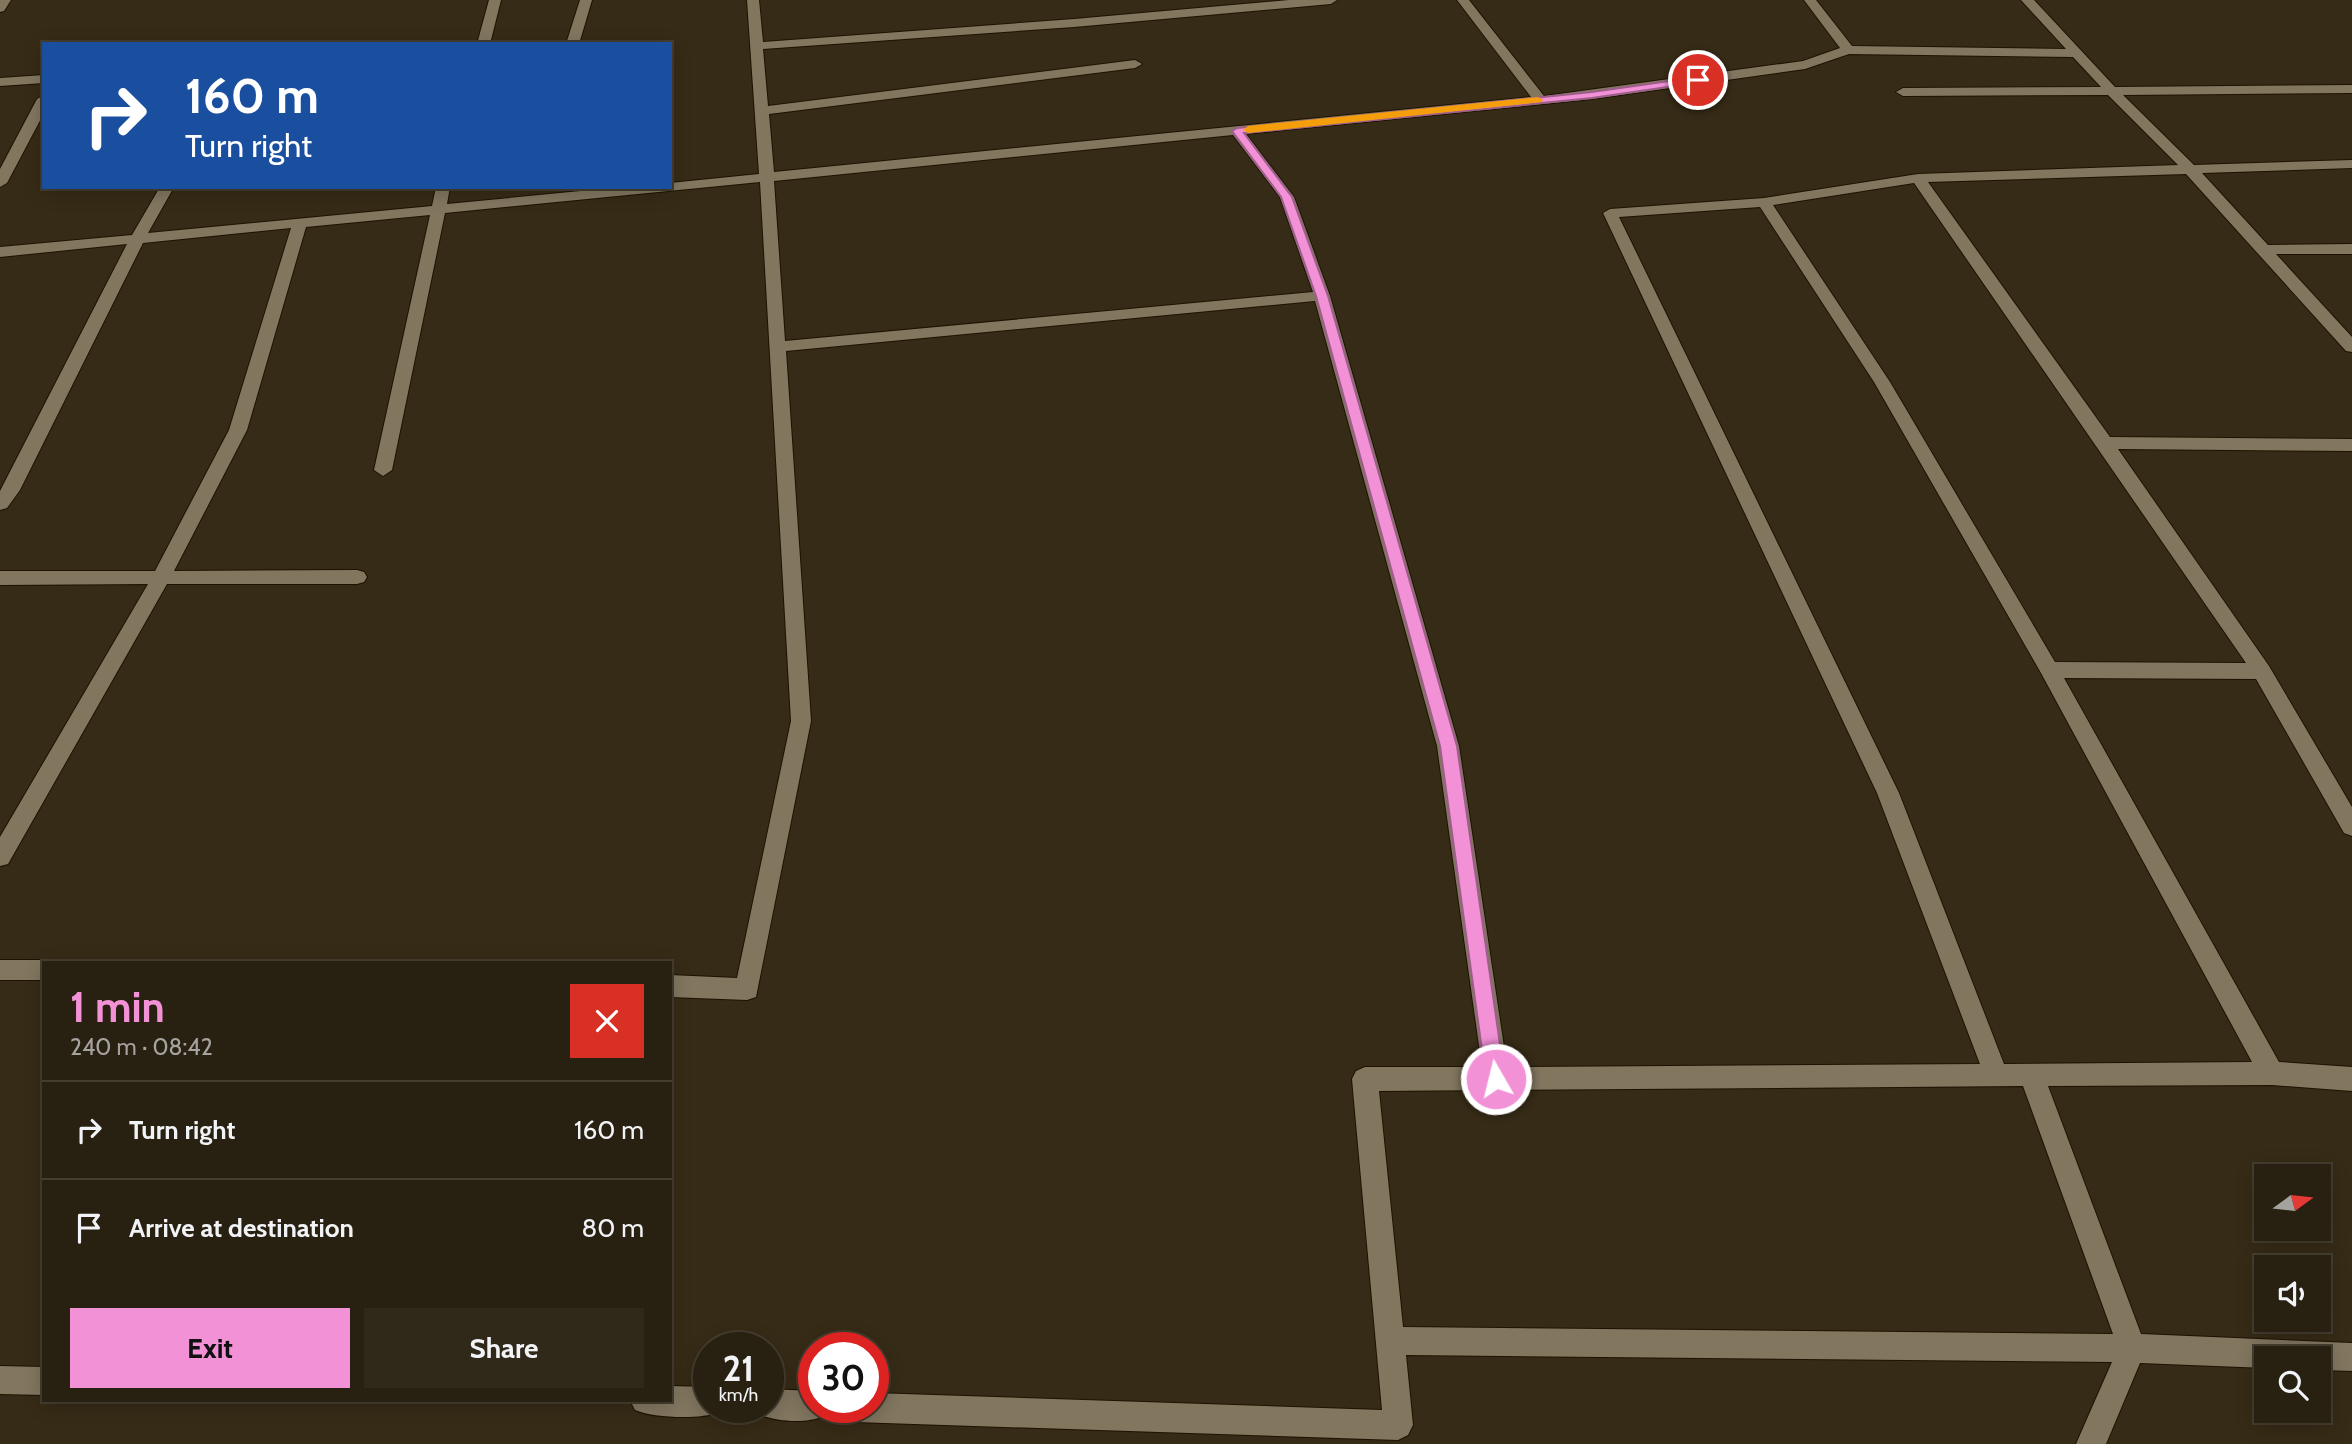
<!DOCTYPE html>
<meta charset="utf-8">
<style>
body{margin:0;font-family:Cabin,sans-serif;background:#302819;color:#f1f3f6;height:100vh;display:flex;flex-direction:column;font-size:26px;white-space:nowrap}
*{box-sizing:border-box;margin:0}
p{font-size:23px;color:#a5a39f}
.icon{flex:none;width:38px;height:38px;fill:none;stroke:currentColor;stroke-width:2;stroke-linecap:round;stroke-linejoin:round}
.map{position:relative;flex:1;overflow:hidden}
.panel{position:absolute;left:42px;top:961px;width:630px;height:441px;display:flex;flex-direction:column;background:#282010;border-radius:0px;box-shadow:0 4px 18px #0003,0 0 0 2px #443e30}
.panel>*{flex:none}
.banner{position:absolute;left:42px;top:42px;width:630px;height:147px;border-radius:0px;box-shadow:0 4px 18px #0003,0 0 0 2px #443e30;background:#1a4fa0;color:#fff;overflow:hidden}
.needle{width:46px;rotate:75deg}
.fabs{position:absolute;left:2254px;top:1164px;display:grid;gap:14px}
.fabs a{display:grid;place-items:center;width:77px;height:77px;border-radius:0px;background:#282010;box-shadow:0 4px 18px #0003,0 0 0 2px #443e30;font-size:35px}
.speed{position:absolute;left:693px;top:1332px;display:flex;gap:14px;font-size:35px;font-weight:700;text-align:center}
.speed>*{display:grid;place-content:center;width:91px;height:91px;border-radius:50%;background:#282010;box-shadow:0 4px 18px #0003,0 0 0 2px #443e30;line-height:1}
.speed small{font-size:18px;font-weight:400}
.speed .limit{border:10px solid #d22;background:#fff;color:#111}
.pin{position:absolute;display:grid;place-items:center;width:60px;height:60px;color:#fff;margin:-30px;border:4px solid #fff;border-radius:50%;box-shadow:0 2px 7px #0007}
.me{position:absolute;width:77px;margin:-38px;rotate:352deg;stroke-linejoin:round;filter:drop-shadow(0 0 5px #0008)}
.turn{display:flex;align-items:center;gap:24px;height:147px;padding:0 28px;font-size:32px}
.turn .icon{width:91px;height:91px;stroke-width:2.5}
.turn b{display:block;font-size:49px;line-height:60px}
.round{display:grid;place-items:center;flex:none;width:74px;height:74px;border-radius:0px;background:#302819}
.head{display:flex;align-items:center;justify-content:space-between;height:119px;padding:0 28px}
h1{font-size:42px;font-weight:700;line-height:52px;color:#f291d6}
.button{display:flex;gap:14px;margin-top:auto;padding:14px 28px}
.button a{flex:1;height:80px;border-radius:0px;background:#f291d6;color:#111;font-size:28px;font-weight:700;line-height:80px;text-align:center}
.button a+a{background:#302819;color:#f1f3f6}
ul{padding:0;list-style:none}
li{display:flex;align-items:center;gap:21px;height:98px;padding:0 28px;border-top:2px solid #443e30}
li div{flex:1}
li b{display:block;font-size:26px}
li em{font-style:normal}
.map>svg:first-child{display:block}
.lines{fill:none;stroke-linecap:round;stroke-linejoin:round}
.street-casing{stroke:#1d1301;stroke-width:2}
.street{fill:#82765f;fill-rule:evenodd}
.route{fill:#f291d6;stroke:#9d5e8b;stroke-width:2}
.slow{fill:#f59e0b}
</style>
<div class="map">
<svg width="2352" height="1444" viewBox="0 0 2352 1444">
<rect width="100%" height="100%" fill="#362b16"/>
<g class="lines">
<g class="street-casing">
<g id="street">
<polygon points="0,0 11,0 4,11 0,12"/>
<polygon points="489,0 501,0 490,44 477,44"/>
<polygon points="580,0 592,0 579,44 566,44"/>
<path d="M747,0H759L763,42L1074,19L1289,0H1337L1331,4L1074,27L763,49L768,106L1135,60L1142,64L1135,68L769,114L774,172L1531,97L1457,0H1469L1544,96L1803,61L1840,48L1804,0H1816L1852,46L2066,49L2021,0H2034L2115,87L2352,85V93L2123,95L2194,165L2352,160V168L2202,173L2268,245L2352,244V254H2276L2352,337V352L2346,351L2186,174L1928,182L2110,437L2352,439V451L2118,449L2269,666L2352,807V836L2344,833L2256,679L2064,678L2279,1062L2352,1067V1091L2272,1085L2048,1086L2141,1334L2352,1343V1371L2319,1370V1358H2266V1368L2140,1363L2106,1444H2076L2112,1362L1406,1355L1413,1425L1408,1435L1398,1440L855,1422L845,1417L840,1407H873V1393L1382,1410L1352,1079L1356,1071L1365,1067H1482L1437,746L1315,301L786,351L811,721L756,997L747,1000L670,997V975L737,978L791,721L760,182L445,213L392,470L383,476L374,470L430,215L306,227L247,430L174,571L357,570L364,572L367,577L364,582L357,584H167L8,864L0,866V837L148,584L0,585V571H155L229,430L291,228L143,243L20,490L7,508L0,510V491L127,244L0,257V247L132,235L160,187H174L148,233L432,206L436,187H450L447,204L622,187H670V183L759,174ZM1849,54L2073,57L2101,87L1903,88L1896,92L1903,96L2108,95L2178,165L1918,174L1764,198L1610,209L1603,213L1877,793L1980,1064L1507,1067L1459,746L1330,296L1294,197L1246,134L1592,99L1805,69ZM1233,135L1280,197L1313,292L785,341L774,181ZM1914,183L2246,663L2055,662L1890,382L1773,205ZM1760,207L1874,382L2041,673L2252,1062L2004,1064L1899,793L1619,217ZM2023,1086L2113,1334L1403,1327L1379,1091Z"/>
<polygon points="44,75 44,83 0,86 0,78"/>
<polygon points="44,95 44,113 7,183 0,187 0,169 37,99"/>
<polygon points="0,960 44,960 52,962 44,962 44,980 0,980"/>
<polygon points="0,1366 44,1367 44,1395 0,1394"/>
<path d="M670,1386L709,1387V1407H721L719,1412C701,1420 653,1418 635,1410L630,1400H670Z"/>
<path d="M768,1389L814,1391V1407H828L824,1416C806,1424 776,1422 758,1414L755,1407H768Z"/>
</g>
</g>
<use href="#street" class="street"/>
</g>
<polygon class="route" points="1698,77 1702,77 1702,82 1592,98 1244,133 1292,197 1328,296 1457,746 1505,1079 1502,1085 1496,1088 1489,1085 1486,1079 1440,746 1316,296 1281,197 1232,131 1237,128 1592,92"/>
<polygon class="slow" points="1538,97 1543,100 1542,102 1248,133 1243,130 1248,126"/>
</svg>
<div class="fabs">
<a><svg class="needle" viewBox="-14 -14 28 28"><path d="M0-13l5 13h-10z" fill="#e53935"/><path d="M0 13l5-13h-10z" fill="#a5a39f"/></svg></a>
<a><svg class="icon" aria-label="sound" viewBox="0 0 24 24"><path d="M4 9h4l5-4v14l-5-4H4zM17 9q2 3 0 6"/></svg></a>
<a><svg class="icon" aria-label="search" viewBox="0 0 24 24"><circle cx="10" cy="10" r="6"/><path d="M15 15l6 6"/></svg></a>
</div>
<div class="speed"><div>21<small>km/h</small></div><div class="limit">30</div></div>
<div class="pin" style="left:1698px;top:80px;background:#d93025"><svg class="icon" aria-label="arrive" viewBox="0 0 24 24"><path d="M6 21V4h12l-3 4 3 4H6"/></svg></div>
<svg class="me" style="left:1496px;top:1079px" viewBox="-20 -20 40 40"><circle r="17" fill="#f291d6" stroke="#fff" stroke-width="3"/><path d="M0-11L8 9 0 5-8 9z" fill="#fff"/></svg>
<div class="banner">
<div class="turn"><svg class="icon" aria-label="right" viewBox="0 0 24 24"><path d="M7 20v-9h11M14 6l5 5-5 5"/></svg><div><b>160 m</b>Turn right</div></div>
</div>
<section class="panel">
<div class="head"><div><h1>1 min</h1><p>240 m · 08:42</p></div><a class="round" style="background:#d93025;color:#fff"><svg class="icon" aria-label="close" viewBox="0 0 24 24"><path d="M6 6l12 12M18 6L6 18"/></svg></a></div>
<ul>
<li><svg class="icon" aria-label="right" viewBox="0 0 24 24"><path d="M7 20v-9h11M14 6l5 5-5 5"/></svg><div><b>Turn right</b></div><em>160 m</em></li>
<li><svg class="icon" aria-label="arrive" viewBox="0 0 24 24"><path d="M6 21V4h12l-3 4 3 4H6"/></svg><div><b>Arrive at destination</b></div><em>80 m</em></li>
</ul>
<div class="button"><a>Exit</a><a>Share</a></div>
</section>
</div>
